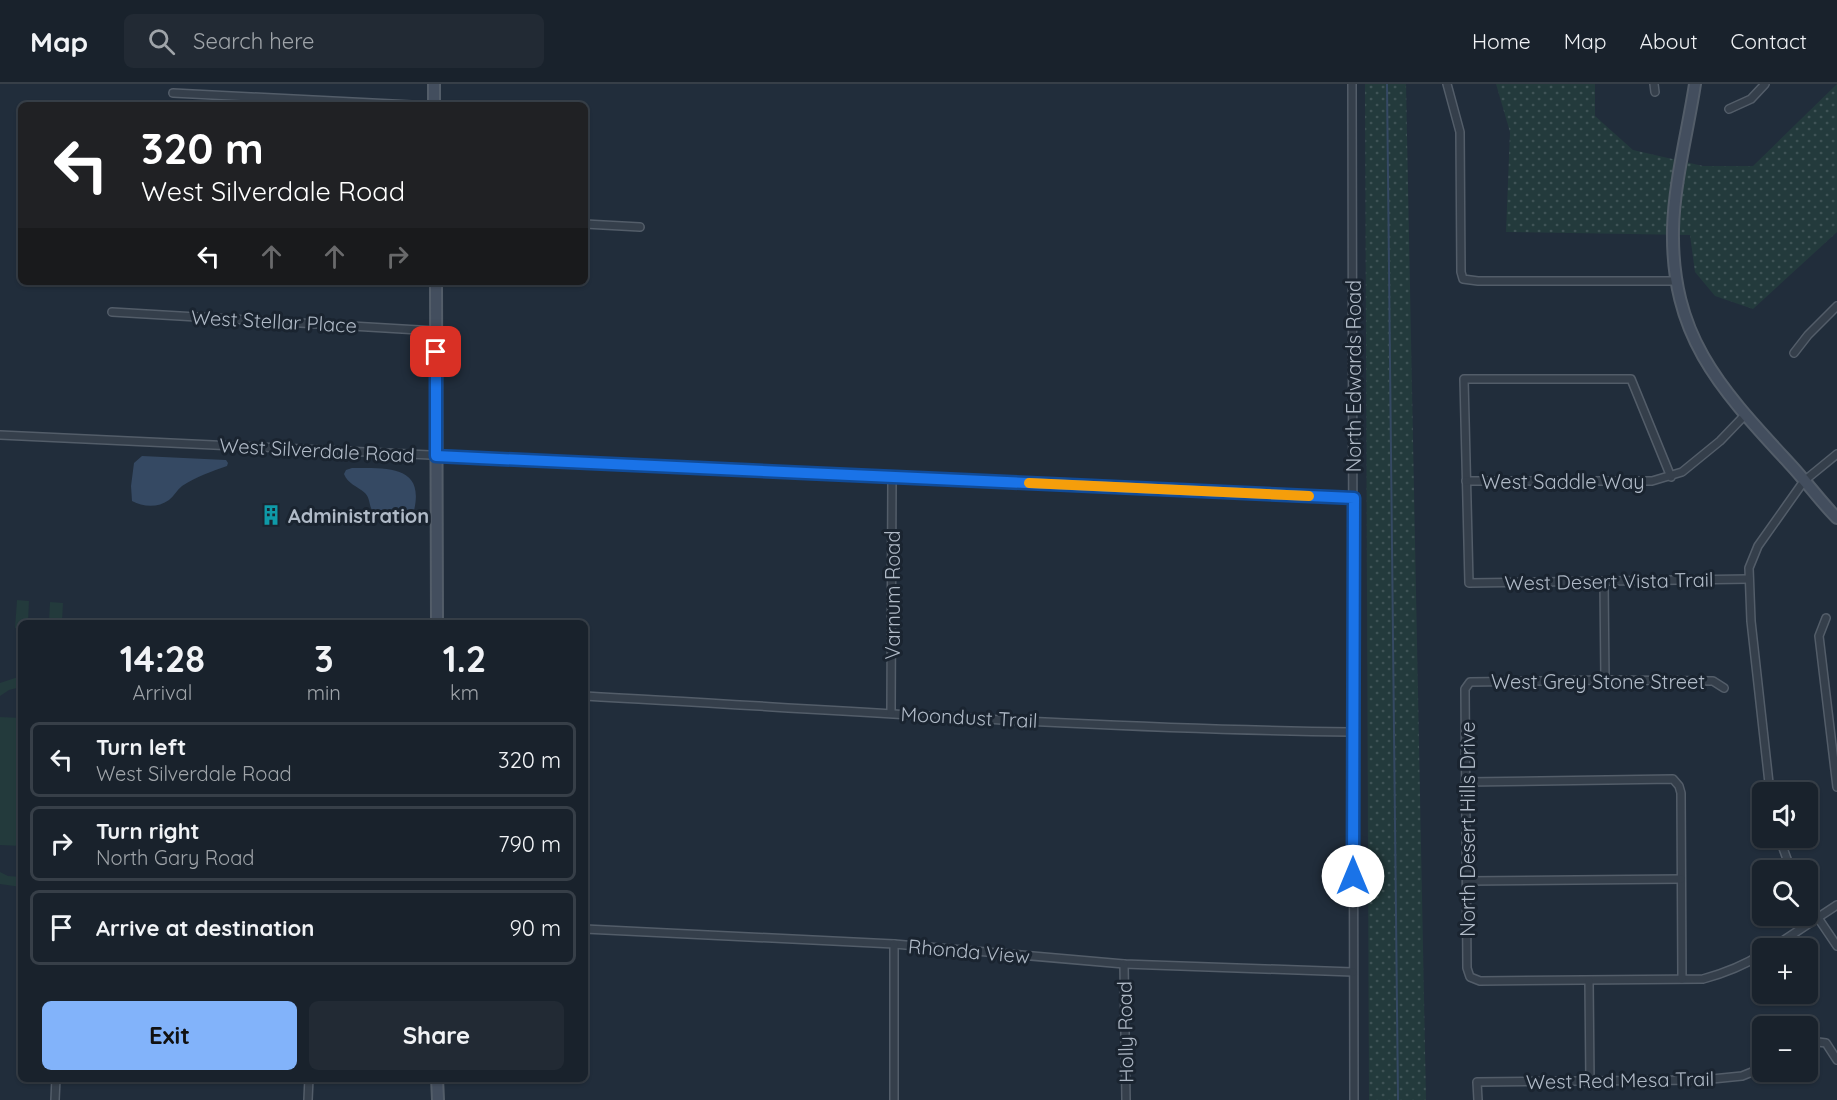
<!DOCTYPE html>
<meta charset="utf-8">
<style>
body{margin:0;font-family:Quicksand,sans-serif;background:#222a34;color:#f1f3f6;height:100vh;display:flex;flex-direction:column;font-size:22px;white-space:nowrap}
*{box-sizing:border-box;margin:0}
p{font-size:20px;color:#9fa4a9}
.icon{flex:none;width:33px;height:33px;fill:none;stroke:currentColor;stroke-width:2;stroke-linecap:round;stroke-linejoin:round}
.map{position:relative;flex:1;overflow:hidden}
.drawer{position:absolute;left:18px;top:536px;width:570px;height:462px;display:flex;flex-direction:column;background:#19222c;border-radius:9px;box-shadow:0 2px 4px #0004,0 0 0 2px #373f48}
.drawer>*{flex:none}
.guide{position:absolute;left:18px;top:18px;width:570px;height:183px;border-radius:9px;box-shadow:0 2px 4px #0004,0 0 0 2px #373f48;background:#202124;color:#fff;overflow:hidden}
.controls{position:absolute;left:1752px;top:698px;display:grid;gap:12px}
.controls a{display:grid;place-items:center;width:66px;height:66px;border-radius:9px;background:#19222c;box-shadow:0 2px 4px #0004,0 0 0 2px #373f48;font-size:30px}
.pin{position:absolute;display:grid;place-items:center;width:51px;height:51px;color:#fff;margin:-26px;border-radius:12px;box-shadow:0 3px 9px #0006}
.me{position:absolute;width:66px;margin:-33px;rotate:0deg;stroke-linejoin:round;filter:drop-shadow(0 0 4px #0008)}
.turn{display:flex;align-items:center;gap:21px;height:126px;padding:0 24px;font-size:27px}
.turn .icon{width:78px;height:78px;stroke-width:2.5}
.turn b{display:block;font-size:42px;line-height:51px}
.lanes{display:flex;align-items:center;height:57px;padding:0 24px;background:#0003;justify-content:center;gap:30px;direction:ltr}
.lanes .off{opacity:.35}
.eta{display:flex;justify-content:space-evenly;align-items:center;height:102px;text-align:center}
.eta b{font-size:36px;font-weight:800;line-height:42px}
.cta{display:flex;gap:12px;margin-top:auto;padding:12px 24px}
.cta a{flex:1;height:69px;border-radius:9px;background:#82b3fa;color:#111;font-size:24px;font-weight:800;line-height:69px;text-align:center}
.cta a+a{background:#222a34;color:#f1f3f6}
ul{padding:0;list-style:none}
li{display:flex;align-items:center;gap:18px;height:75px;margin:0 12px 9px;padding:0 12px;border:3px solid #373f48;border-radius:9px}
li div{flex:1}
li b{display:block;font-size:22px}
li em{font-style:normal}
header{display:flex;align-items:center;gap:36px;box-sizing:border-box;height:84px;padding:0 30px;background:#19222c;border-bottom:2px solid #373f48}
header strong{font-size:28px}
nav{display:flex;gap:33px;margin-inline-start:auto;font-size:21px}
.search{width:420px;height:54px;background:#222a34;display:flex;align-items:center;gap:15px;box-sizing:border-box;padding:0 21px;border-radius:9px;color:#9fa4a9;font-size:22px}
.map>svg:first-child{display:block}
.grass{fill:url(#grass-dots)}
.pitch{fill:#233a3c}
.water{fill:#354963}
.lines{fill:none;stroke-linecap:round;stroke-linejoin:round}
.stream{stroke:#354963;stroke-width:2}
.street-casing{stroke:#535d69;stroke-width:10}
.secondary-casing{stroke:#535d69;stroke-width:14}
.street{stroke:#353f4b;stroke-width:7}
.secondary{stroke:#434e5e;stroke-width:10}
.route-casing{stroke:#114b97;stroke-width:15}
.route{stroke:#1a73e8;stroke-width:10}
.slow{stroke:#f59e0b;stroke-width:10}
.labels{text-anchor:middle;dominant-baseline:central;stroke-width:6;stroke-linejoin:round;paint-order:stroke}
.street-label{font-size:20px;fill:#b0bac7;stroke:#1a2430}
.poi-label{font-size:20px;font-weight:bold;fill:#b0bac7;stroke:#1a2430;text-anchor:start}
</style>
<header>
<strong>Map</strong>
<div class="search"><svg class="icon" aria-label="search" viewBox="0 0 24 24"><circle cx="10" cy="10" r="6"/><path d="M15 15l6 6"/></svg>Search here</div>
<nav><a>Home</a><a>Map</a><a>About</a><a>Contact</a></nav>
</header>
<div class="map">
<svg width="1837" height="1016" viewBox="0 0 1837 1016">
<defs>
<pattern id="grass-dots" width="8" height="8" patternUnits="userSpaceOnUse" patternTransform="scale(1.5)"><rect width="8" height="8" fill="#233a3c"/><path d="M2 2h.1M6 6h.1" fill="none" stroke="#405457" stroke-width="1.8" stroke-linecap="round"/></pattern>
</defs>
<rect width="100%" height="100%" fill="#212d3b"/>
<g class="grass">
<polygon points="1365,0 1406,0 1426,1016 1369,1016"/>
<polygon points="1496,0 1595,0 1595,32 1633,66 1703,82 1753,82 1837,0 1837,148 1753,225 1715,212 1695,188 1690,151 1506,148 1510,48"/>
</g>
<g class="pitch">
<polygon points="17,516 29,517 28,538 21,538 21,544 15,544"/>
<polygon points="50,518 63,519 62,538 49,538"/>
<polygon points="21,592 21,603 9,606 0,612 0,599"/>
<polygon points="0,633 21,634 21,762 0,761"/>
<polygon points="0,788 8,792 21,793 21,803 0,800"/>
</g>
<g class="water">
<path d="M142,372L226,376L228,379L227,382C212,387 196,393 182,402C177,406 174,412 169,416C158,424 143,423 132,417L131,402L134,379Z"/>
<path d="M352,384C392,384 428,382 412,434C401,438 380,437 372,426C369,421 370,414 365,409C357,402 348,400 344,390L346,386Z"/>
</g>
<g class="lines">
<polyline class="stream" points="1387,0 1398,1016"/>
<g class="street-casing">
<g id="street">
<polyline points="1352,0 1354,1016"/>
<polyline points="1447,0 1460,48 1461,188 1463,195 1478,197 1676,197"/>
<polyline points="1654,0 1655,8"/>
<polyline points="173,9 412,21"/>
<polyline points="1729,25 1751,15 1765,0"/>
<polyline points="585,140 640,143"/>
<polyline points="112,228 436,247"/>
<polyline points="1794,269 1808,251 1837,222"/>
<polyline points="0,351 1354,414"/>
<polyline points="1671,393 1631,295 1464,295 1469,499 1749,495"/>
<polyline points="1466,397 1652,397 1682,388 1720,357 1745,331"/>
<polyline points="1604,497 1605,596"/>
<polyline points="1826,534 1819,552 1837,703"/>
<path d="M1724,604L1713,597L1605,596L1470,598L1465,605L1467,884L1470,893L1480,897L1703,895C1725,889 1743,882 1762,870"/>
<path d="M585,612C841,626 1096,645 1352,648"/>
<polyline points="891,629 892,393"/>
<polyline points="1467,698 1673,695 1679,702 1681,709 1682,895"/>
<polyline points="1770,708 1751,537 1749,484 1758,462 1804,397 1837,370"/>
<polyline points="1779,753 1791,786"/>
<polyline points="1468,797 1681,795"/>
<polyline points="1808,819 1837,862"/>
<polyline points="585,845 894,860 1124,880 1353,888"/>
<polyline points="894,860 894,1016"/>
<polyline points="1772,864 1837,821"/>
<polyline points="1124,880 1126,1016"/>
<polyline points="1589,897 1590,997"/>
<polyline points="1808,964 1818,958 1826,959 1837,976"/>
<polyline points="55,1016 56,994"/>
<polyline points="308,1016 309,994"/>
<polyline points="1478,1016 1477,998 1702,996 1742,992 1762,984"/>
</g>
</g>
<g class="secondary-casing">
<g id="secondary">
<polyline points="434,0 434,21"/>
<path d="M1695,0C1688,46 1674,99 1673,145C1671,253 1720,304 1789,379C1806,397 1820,417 1837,434"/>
<polyline points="436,198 437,538"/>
<polyline points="437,994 438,1016"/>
</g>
</g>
<use href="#street" class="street"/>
<use href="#secondary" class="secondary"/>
</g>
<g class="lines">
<g class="route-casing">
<polyline id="route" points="436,268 436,372 1354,414 1353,792"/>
</g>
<use href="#route" class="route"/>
<polyline class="slow" points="1029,399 1309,412"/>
</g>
<defs>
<g id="building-bare" transform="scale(1.62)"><path d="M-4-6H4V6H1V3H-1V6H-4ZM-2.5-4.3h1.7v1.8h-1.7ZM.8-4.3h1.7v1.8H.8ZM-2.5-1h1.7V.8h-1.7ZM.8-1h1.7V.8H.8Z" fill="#0f9aa8" stroke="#1a2430" stroke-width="2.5" paint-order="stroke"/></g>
</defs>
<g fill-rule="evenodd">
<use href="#building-bare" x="271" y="431"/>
</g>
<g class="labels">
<g class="street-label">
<text transform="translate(274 237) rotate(3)">West Stellar Place</text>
<text transform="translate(1353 292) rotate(-90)">North Edwards Road</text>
<text transform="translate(317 366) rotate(3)">West Silverdale Road</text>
<text x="1563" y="397">West Saddle Way</text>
<text transform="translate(1609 497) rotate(-1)">West Desert Vista Trail</text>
<text transform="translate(892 511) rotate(-90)">Varnum Road</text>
<text x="1598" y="597">West Grey Stone Street</text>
<text transform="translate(969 633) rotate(3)">Moondust Trail</text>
<text transform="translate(1467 745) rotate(-90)">North Desert Hills Drive</text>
<text transform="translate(969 867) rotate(5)">Rhonda View</text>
<text transform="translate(1125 948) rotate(-91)">Holly Road</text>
<text transform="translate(1620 996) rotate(-1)">West Red Mesa Trail</text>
</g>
<g class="poi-label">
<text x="288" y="431">Administration</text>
</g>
</g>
</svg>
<div class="controls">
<a><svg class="icon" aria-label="sound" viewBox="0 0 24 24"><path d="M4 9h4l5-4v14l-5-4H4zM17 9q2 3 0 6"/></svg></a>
<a><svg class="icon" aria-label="search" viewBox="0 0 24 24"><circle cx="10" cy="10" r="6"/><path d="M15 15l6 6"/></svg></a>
<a>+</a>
<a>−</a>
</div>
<div class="pin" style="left:436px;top:268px;background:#d93025"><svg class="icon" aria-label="arrive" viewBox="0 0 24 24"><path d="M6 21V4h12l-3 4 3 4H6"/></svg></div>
<svg class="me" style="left:1353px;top:792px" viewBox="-20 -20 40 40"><circle r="19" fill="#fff"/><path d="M0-13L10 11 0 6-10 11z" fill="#1a73e8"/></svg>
<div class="guide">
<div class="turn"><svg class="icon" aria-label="left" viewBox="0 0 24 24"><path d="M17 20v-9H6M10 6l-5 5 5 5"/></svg><div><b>320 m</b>West Silverdale Road</div></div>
<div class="lanes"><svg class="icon" aria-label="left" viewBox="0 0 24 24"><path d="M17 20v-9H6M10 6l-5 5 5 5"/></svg><svg class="icon off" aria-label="ahead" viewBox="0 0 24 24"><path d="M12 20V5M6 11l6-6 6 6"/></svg><svg class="icon off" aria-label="ahead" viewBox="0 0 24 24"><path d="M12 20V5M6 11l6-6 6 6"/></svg><svg class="icon off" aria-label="right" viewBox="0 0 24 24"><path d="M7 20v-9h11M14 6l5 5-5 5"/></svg></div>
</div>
<section class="drawer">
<div class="eta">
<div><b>14:28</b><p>Arrival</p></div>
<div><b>3</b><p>min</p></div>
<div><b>1.2</b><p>km</p></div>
</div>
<ul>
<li><svg class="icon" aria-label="left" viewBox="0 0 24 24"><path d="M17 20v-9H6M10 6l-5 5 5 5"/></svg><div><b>Turn left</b><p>West Silverdale Road</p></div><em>320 m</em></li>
<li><svg class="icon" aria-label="right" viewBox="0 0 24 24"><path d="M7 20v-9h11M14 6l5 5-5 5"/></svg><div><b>Turn right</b><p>North Gary Road</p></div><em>790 m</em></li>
<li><svg class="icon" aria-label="arrive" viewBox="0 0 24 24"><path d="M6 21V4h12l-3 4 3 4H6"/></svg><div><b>Arrive at destination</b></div><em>90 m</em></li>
</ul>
<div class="cta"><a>Exit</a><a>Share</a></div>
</section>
</div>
